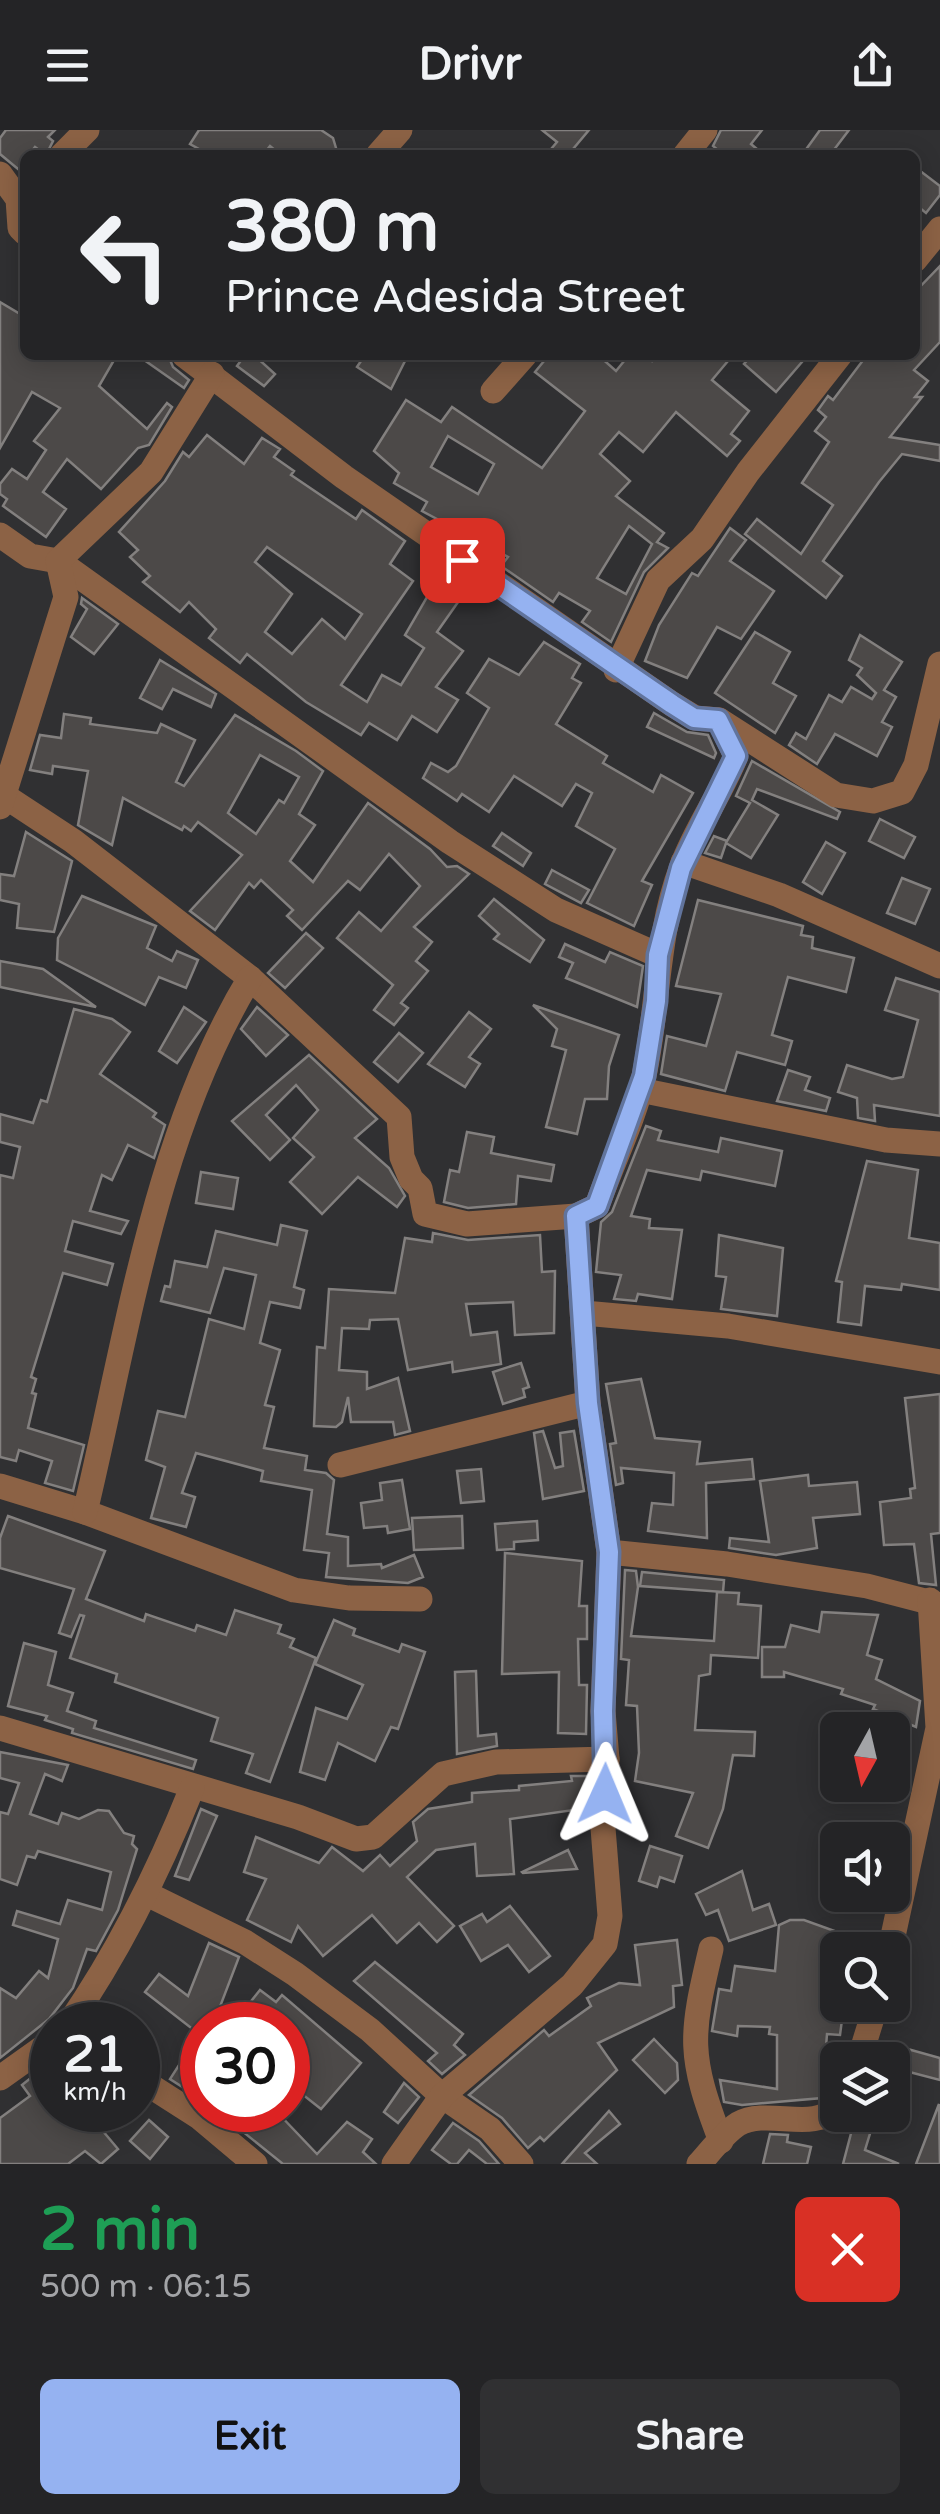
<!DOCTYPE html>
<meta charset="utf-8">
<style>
body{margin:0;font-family:"Varela Round",sans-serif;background:#303032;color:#f1f3f6;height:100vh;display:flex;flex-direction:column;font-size:38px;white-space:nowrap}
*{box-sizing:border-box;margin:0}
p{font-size:32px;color:#a3a4a7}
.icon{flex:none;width:55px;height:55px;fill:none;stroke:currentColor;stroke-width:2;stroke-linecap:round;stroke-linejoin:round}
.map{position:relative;height:2034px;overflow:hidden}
.side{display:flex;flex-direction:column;background:#242426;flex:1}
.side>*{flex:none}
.top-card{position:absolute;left:20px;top:20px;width:900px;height:210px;border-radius:15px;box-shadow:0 5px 25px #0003,0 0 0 2px #414143;background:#242426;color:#f1f3f6;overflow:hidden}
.needle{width:65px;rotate:188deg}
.controls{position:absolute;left:820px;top:1582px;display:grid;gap:20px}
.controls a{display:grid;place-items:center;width:90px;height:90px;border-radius:15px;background:#242426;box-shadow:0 5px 25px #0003,0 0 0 2px #414143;font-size:50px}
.speed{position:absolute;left:30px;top:1872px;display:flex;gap:20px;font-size:50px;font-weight:700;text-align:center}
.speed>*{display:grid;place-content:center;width:130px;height:130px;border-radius:50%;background:#242426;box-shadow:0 5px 25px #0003,0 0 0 2px #414143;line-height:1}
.speed small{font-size:25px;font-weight:400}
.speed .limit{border:15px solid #d22;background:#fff;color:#111}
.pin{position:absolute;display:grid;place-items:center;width:85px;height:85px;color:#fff;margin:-42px;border-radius:20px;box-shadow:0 5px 15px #0006}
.me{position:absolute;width:110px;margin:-55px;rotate:1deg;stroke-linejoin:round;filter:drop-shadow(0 0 8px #0008)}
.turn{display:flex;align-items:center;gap:35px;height:210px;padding:0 40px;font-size:45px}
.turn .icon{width:130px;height:130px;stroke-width:2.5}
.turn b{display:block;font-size:70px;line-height:85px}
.round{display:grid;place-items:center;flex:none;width:105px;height:105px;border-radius:15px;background:#303032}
.summary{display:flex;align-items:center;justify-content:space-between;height:170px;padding:0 40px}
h1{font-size:60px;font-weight:800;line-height:75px;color:#1e9e55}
.action{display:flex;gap:20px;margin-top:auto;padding:20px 40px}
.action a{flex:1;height:115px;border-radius:15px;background:#95b2f1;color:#111;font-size:40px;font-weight:800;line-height:115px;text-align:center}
.action a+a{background:#303032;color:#f1f3f6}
header{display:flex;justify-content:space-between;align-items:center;height:130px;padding:0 40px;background:#242426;font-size:45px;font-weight:800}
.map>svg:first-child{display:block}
.building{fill:#4c4948;stroke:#83807f;stroke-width:2.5;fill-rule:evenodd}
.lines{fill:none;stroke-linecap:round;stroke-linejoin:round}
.minor{stroke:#8c6245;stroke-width:25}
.route-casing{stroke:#61749d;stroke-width:25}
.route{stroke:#95b2f1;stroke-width:18}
</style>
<header><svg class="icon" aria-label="menu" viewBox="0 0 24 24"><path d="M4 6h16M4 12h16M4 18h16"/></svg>Drivr<svg class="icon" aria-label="share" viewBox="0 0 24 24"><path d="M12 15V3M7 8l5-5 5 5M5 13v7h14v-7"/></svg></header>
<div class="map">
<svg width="940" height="2034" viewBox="0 0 940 2034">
<rect width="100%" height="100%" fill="#303032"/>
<g class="building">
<polygon points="6,0 55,0 48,7 53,11 46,25 35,17 18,39 0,24 0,8"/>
<polygon points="199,0 321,0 333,8 336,18 332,25 281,25 270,16 263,25 210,25 190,14"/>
<polygon points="542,0 589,0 568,25 546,25 557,12"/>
<polygon points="721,0 762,0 751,14 764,25 724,25 713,16"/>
<polygon points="820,0 849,0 830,25 802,25"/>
<polygon points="915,37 940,56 940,65 926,83 915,74"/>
<polygon points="940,136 940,212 914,240 928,251 915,267 922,267 890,307 940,315 940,331 902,324 879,352 823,431 842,446 826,468 745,404 757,389 801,424 833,375 802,353 829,312 815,301 826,287 818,280 828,266 833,270 867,225 915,225 915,162"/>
<polygon points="0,172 25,187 25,225 117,225 99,256 147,299 167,273 172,277 149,315 138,318 101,359 67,329 43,362 66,379 46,407 3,376 7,369 0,364 0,354 12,339 27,349 46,320 34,311 60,278 32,262 0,318"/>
<polygon points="137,225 168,225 173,237 189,250 184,258"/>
<polygon points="245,225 254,225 275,244 264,256 237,236"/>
<polygon points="365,225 408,225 391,259 357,237"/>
<path d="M549,225H598L616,241L629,225H644L652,231L657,225H733L712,250L749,281L731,304L740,311L727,326L676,282L643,322L619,302L600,324L630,351L616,366L664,403L657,412L668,418L644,442L611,512L582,492L590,481L559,463L553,472L501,436L508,427L422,381L427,372L394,353L399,343L374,321L406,270L441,292L452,277L542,338L585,281L535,242ZM448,306L494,334L478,364L431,337ZM629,396L652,414L626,464L597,448Z"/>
<polygon points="752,225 808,225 776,262 744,234"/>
<path d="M207,305L244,334L262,308L280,319L274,327L294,341L291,345L356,389L362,380L405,411L390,434L413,451L341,555L367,572L382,545L401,555L424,518L405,505L430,462L424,458L434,444L463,465L437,502L463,521L436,557L458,570L437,602L412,586L397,610L369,593L361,605L306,572L247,524L240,533L209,508L216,499L189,472L180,482L143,452L150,446L130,427L138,420L119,402L165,351L183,322L189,327ZM267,417L362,484L345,509L322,489L292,524L265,502L292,464L255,432Z"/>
<polygon points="730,398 746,410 730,431 774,461 741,509 717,497 687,548 645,531 659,495 692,443 698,446"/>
<polygon points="82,468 118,494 94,524 71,507 87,479 81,474"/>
<polygon points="755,502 790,522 773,553 796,566 775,603 715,563"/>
<polygon points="860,505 902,532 884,560 896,567 882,592 892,597 877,626 835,604 817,634 789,615 796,603 806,609 829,565 842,572 851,557 872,569 876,563 857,545 862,538 849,530"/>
<polygon points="544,512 580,534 572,548 581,553 556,594 607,626 603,633 653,662 661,645 693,663 642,751 652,755 634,796 587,773 615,719 576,696 592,663 576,654 562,676 514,646 489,682 462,664 457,671 423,648 431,633 448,642 456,636 489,578 467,563 489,529 519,545"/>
<polygon points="160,530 216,564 211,577 173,559 162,579 140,568"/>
<polygon points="654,583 687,602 708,605 716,623 714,628 647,597"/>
<path d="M64,584L91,588L90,594L157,603L161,594L195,610L176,652L184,656L235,585L296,621L323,641L299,684L315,695L290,731L313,752L368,673L430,719L447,737L457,736L469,744L414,797L432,812L416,831L428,841L401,873L408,878L394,895L374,880L393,855L337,808L359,782L381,801L420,756L389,724L360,760L348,751L302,800L287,786L293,780L261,750L254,758L249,753L215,800L190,781L242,725L198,692L191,701L184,696L182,700L123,668L112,715L78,695L88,641L53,636L52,644L30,640L40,605L61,608ZM260,625L299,647L284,673L279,670L256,704L228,683Z"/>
<polygon points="752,631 840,682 837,689 757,659 752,670 778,685 751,728 726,713 721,728 705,723 714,706 727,711 750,673 736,666"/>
<polygon points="880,689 915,707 904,728 869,711"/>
<polygon points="26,702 72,731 54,802 17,798 19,774 0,770 0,744 14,746"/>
<polygon points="502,703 531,723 523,736 493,716"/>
<polygon points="826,712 845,723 822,764 803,752"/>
<polygon points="552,740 589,760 581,773 545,754"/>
<polygon points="902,748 930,759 915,794 887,783"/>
<polygon points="82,766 156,796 147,818 172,831 177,821 198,830 186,858 159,847 145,875 57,830 58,808"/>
<polygon points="494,769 544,810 530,832 494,809 499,804 479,786"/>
<polygon points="698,770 803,796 801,805 813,807 812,818 854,828 846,862 788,847 772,905 792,911 785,935 737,922 725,961 661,944 667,906 706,916 721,864 676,856"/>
<polygon points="306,803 323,818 285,858 268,843"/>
<polygon points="565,814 605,832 610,822 643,836 637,877 566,848 573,833 559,827"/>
<polygon points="0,831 43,839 96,877 0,857"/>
<polygon points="896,848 940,862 940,986 874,975 875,991 858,988 857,968 838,962 847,935 892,949 903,947 918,890 885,880"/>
<polygon points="533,875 619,905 609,936 607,969 585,969 577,1004 546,997 566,920 552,916 557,899"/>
<polygon points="184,877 206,892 177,933 159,921"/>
<polygon points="257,877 288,905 266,926 241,899"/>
<polygon points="74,879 112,889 130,902 100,944 156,983 153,987 165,995 154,1028 128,1015 112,1050 102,1045 90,1081 128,1091 121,1104 73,1091 65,1121 113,1134 107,1155 63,1143 31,1247 36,1249 32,1263 36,1264 28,1298 84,1315 73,1361 45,1353 52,1331 19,1320 16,1331 0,1327 0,1045 13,1048 20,1017 0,1012 0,984 33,993 41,970 47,972"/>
<polygon points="469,882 491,899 469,927 480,934 465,957 428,934"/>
<polygon points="399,903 423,923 398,952 374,932"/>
<polygon points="309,925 377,989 355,1008 389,1038 405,1066 397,1077 358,1047 322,1084 290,1052 314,1027 293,1008 318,980 296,955 266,985 290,1010 270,1030 232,991"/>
<polygon points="788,940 810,947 805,960 830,968 826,981 777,971"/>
<polygon points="646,996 661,1001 658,1010 718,1022 721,1008 782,1021 775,1056 702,1041 700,1050 647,1040 631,1086 650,1089 649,1098 682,1100 672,1169 638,1164 636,1171 614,1169 621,1145 596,1142 601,1092 612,1082"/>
<polygon points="467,1002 494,1007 491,1023 554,1035 551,1051 518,1046 516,1074 468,1078 444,1072 450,1040 459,1042"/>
<polygon points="867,1031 918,1040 909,1108 940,1113 940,1160 902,1154 901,1160 865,1156 861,1195 838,1192 842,1152 836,1151"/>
<polygon points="201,1042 238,1048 233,1079 196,1073"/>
<polygon points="281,1095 307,1101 294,1157 304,1160 300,1178 270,1172 260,1213 280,1220 265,1275 274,1277 264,1318 307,1326 305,1340 326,1343 334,1350 327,1404 348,1407 348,1436 381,1434 382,1438 414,1425 423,1447 408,1453 326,1447 329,1423 304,1420 312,1360 261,1351 263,1341 196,1323 182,1363 195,1367 186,1397 151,1388 165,1337 146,1330 158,1281 185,1287 209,1189 244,1199 256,1145 224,1138 210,1183 161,1171 165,1156 170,1157 175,1131 207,1137 216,1101 277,1115"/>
<polygon points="433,1103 468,1110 540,1105 542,1142 555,1141 554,1203 515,1205 513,1172 466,1174 471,1205 497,1202 501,1234 453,1242 452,1232 408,1240 398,1189 370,1190 369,1199 342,1198 339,1240 367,1242 367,1259 398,1248 410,1301 395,1305 393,1292 351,1292 348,1267 342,1292 336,1297 314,1296 317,1217 325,1218 329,1159 395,1163 405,1108 432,1112"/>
<polygon points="719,1105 783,1118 777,1186 721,1179 726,1147 716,1146"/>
<polygon points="521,1233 529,1257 523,1259 525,1267 503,1274 493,1242"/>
<polygon points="641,1249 655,1308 700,1312 697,1334 752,1329 754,1349 706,1353 707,1408 648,1401 652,1373 673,1375 674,1343 621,1338 623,1353 616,1355 610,1314 616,1313 606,1254"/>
<polygon points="940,1264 940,1403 931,1404 936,1455 919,1453 914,1414 884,1415 880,1372 911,1368 910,1359 915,1358 905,1268"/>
<polygon points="543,1301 555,1338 563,1336 560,1303 574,1301 584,1361 543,1369 534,1303"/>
<polygon points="481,1339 484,1371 461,1373 457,1341"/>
<polygon points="808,1345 809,1356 857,1352 860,1384 813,1388 817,1418 776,1425 729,1418 730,1408 769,1412 760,1351"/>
<polygon points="402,1350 410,1399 388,1403 387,1396 364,1398 361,1373 382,1370 380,1353"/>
<polygon points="8,1386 105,1421 86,1469 144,1491 146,1484 195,1501 197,1495 226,1505 235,1480 281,1495 278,1503 294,1509 290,1517 316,1528 270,1652 246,1643 253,1624 211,1611 218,1588 115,1552 117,1544 70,1528 84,1486 80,1485 71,1507 59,1503 74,1459 0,1438 0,1408"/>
<polygon points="462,1386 463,1418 414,1420 412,1388"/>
<polygon points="537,1391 538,1410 514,1412 514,1419 497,1420 495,1394"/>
<polygon points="505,1423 582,1431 579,1476 587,1476 587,1509 578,1509 579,1555 587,1555 586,1604 558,1603 559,1542 502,1544"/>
<polygon points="625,1440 636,1441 638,1457 631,1506 714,1511 717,1462 739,1463 738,1474 761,1476 758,1528 711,1525 710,1544 699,1546 695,1600 755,1602 754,1626 733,1625 723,1679 708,1718 676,1706 693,1663 635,1651 639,1623 637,1576 626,1575 629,1530 621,1529"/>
<polygon points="642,1442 724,1450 723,1462 640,1456"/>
<polygon points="822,1482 878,1485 867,1525 882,1530 876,1549 920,1571 916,1597 873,1579 875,1575 841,1564 843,1559 784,1542 784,1547 762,1547 762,1517 785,1517 791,1495 819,1502"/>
<polygon points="334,1490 355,1499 353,1505 399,1522 402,1514 425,1522 398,1599 391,1597 375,1631 338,1613 325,1650 300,1642 316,1578 347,1589 363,1555 315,1534"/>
<polygon points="24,1513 56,1522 48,1555 73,1563 67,1581 96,1591 94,1598 196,1630 193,1639 72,1603 73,1599 45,1590 47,1586 8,1576"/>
<polygon points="476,1541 478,1606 496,1604 497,1616 457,1624 455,1542"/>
<polygon points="0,1622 68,1635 62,1651 45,1644 30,1684 58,1694 62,1683 79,1689 98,1680 109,1681 124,1703 134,1706 132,1714 137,1719 118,1780 96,1821 87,1819 73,1858 49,1889 0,1928 0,1858 16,1868 39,1841 48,1848 58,1809 13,1795 17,1781 60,1794 68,1770 102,1780 111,1742 38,1721 35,1728 27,1726 17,1755 0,1749 0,1682 8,1684 19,1653 0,1648"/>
<polygon points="571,1646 588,1646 588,1678 510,1689 514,1744 477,1746 475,1714 436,1720 407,1747 454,1796 437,1812 419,1793 397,1813 372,1785 323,1826 298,1796 291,1812 247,1790 266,1749 244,1742 256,1707 319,1733 332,1717 363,1741 380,1725 390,1736 417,1711 413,1692 428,1679 472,1672 472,1663 519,1660 519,1656 572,1651"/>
<polygon points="201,1679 217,1686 189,1750 175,1746"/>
<polygon points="650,1716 682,1726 674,1752 660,1747 657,1757 639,1751"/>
<polygon points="568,1720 577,1739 523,1743 522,1742"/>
<polygon points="742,1741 753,1780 769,1774 776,1795 729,1811 718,1780 706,1785 696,1764"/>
<polygon points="510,1776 550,1826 529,1842 508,1815 481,1831 460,1796 482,1784 487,1792"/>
<polygon points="790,1790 804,1790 843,1804 838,1820 838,1875 844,1875 840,1905 827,1904 822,1968 742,1975 724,1972 720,1950 777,1959 777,1905 769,1904 770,1897 738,1896 737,1906 712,1901 719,1859 731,1861 735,1836 775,1841 779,1795"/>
<polygon points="677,1810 682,1855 673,1856 674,1877 598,1913 617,1940 544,2011 540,2007 528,2018 502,1988 469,1965 544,1900 549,1906 591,1876 587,1868 619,1853 640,1855 635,1815"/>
<polygon points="209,1813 239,1827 213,1895 202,1895 202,1921 192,1947 202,1954 195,1965 170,1949 199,1904 145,1862 159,1844 188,1866"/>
<polygon points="375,1832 463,1904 454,1915 465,1925 442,1944 428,1931 437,1923 354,1851"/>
<polygon points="260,1860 276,1872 282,1865 361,1933 321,1979 288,1953 288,1895 232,1895"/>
<polygon points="654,1909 677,1933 678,1950 665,1963 633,1930"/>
<polygon points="904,1918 940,1928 940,1950 898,1939"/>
<polygon points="52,1931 52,1980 100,1980 92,1988 118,2019 101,2034 85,2021 68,2034 0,2034 0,1988 30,1966 22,1955"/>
<polygon points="404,1953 419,1967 398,1993 384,1982"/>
<polygon points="939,1974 940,2034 916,2034"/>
<polygon points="216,1980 252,1980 266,1992 276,1981 317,2024 347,1992 372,2009 363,2022 376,2034 283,2034"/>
<polygon points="609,1981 620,1994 585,2023 597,2034 562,2034"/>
<polygon points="149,1990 168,2007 150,2029 130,2011"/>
<polygon points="854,1992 872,1997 865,2020 899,2034 843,2034"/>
<polygon points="453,1993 479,2011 499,2034 487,2034 469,2020 457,2034 451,2034 432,2020"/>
<polygon points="770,2004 788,2005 787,2012 811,2017 807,2034 763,2034"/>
</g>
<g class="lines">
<g class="minor">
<polyline points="62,25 87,0"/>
<polyline points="378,25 400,0"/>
<polyline points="685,25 705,0"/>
<polyline points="0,44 18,69 20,98 25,103"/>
<polyline points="915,130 940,99"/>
<polyline points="184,225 344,347 672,574 695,588 719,590 836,665 873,671 902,662 916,635 940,534"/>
<polyline points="493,261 525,225"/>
<polyline points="0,405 30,426 58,431 450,712 556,780 658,825"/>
<polyline points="616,540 658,450 702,409 748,342 840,225"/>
<polyline points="3,665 73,711 250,848 399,987 402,1027 411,1049 420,1058 425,1084 467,1094 576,1086"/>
<polyline points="0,677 66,467 58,431 151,342 212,244"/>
<polyline points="683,732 779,765 940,836"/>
<polyline points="640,960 886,1010 940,1014"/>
<polyline points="584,1183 728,1196 940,1232"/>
<polyline points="340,1335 588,1273"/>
<polyline points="0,1356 85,1382 294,1460 349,1468 420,1469"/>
<path d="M85,1382C127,1207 155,1004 250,848"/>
<polyline points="609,1422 727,1434 867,1456 940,1475"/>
<polyline points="0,1598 298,1687 356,1709 373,1707 443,1644 496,1632 607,1629"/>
<polyline points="147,1764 245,1812 295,1844 370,1900 442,1966 490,1999 521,2034"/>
<path d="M711,1819C690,1907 688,1925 721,2011"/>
<polyline points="890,1820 938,1598 930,1470"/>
<path d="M68,1895C120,1820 158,1743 192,1658"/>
<polyline points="859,1930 876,1875"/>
<polyline points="0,1948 52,1911"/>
<polyline points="138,1948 199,1987 255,2034"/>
<path d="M394,2034L442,1966L572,1855L605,1814L610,1786L603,1698L607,1629L603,1581L609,1422L588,1273L576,1086L597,1076C612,1033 634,990 644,946C659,876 656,804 682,736C696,698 721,664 736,626L719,590"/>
<path d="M699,2034C710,2022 724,2003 738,1994C769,1977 814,2004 838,1976"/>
</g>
</g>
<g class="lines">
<g class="route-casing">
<polyline id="route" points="462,430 672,574 694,588 718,590 736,626 681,738 658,825 656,871 644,946 597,1076 576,1086 588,1273 609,1422 603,1581 605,1664"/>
</g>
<use href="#route" class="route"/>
</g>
</svg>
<div class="controls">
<a><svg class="needle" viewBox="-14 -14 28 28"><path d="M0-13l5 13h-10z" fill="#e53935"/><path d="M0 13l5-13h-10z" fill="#a3a4a7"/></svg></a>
<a><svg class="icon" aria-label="sound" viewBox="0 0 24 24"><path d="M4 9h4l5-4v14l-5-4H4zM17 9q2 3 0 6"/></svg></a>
<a><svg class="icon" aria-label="search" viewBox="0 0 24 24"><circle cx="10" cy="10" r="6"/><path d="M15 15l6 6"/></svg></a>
<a><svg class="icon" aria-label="layers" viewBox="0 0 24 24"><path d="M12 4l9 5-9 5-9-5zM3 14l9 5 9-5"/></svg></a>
</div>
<div class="speed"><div>21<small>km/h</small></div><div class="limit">30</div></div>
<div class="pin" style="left:462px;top:430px;background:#d93025"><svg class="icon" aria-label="arrive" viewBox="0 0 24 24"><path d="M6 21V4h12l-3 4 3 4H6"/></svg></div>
<svg class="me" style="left:605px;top:1664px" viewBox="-20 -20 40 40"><path d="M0-17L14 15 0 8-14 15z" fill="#95b2f1" stroke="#fff" stroke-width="4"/></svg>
<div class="top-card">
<div class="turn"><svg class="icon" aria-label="left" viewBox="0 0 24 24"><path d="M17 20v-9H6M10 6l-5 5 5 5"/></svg><div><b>380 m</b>Prince Adesida Street</div></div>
</div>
</div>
<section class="side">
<div class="summary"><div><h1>2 min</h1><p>500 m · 06:15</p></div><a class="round" style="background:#d93025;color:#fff"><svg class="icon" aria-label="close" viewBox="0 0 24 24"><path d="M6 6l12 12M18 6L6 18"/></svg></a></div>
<div class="action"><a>Exit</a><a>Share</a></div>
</section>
